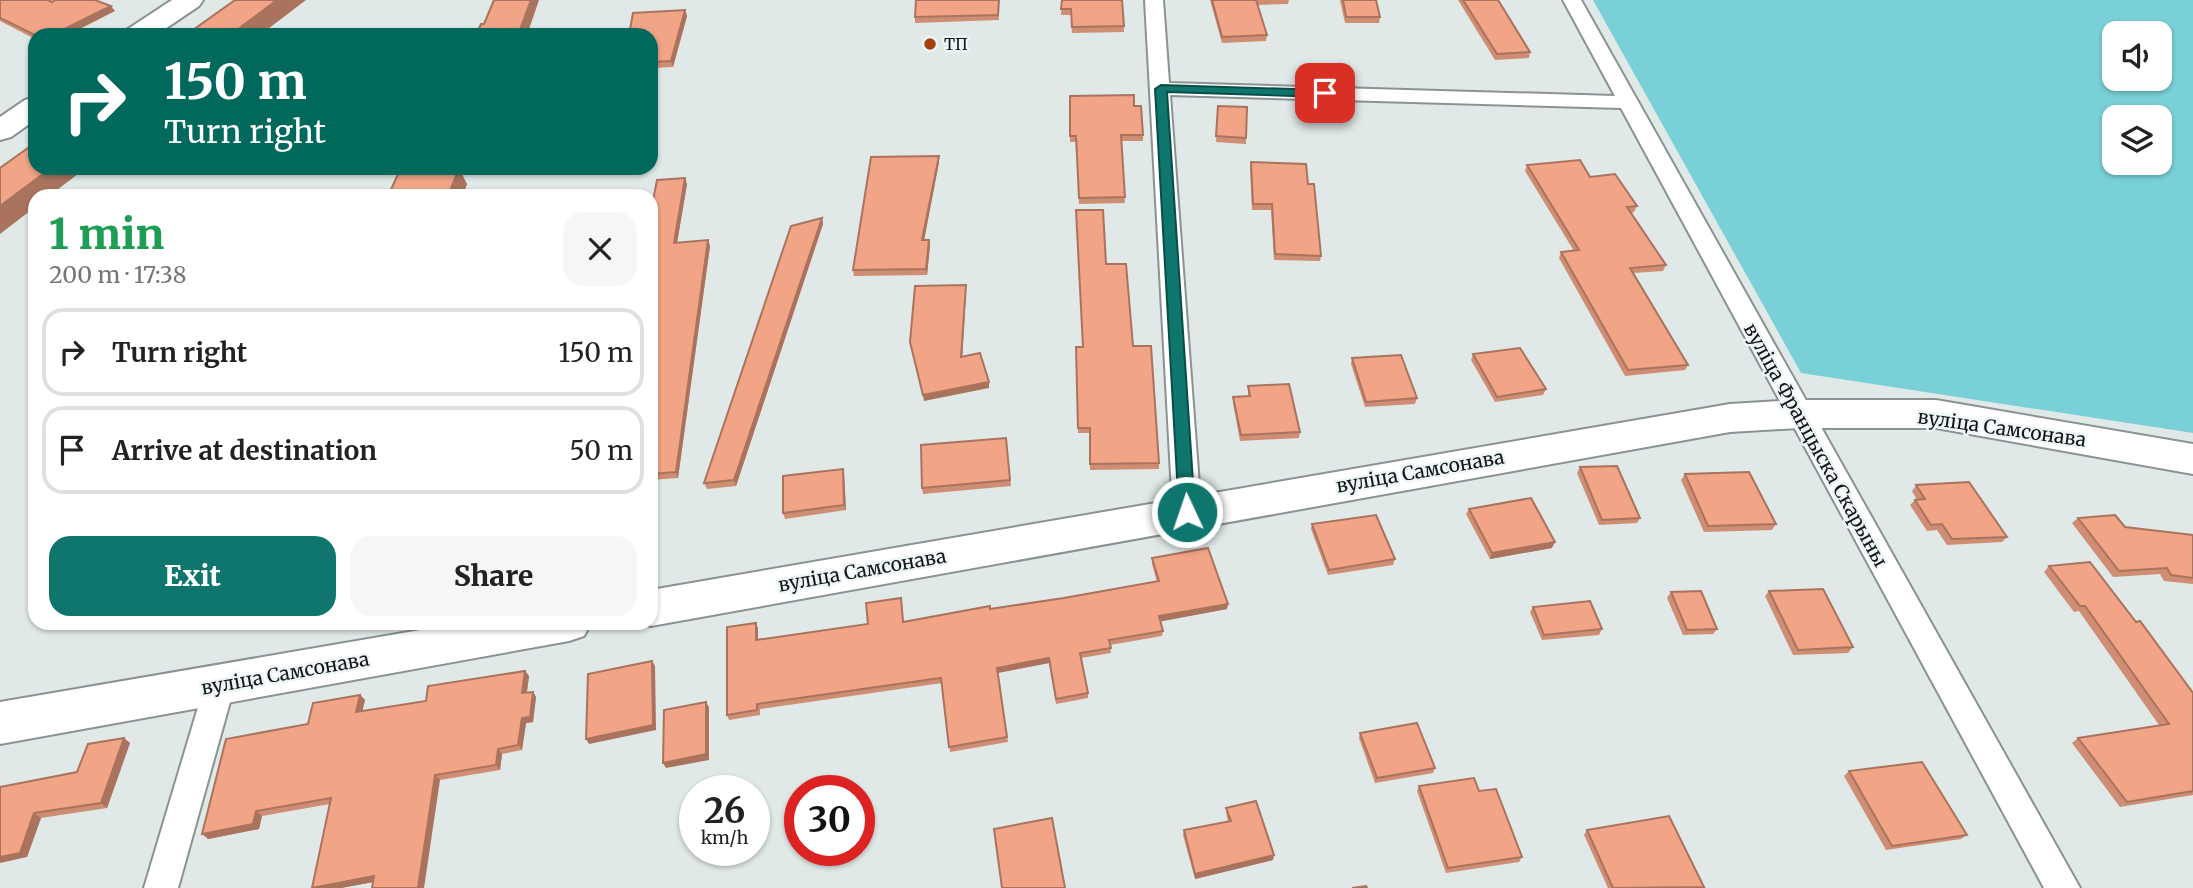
<!DOCTYPE html>
<meta charset="utf-8">
<style>
body{margin:0;font-family:Merriweather,serif;background:#f6f6f6;color:#222;height:100vh;display:flex;flex-direction:column;font-size:26px;white-space:nowrap}
*{box-sizing:border-box;margin:0}
p{font-size:23px;color:#767676}
.icon{flex:none;width:38px;height:38px;fill:none;stroke:currentColor;stroke-width:2;stroke-linecap:round;stroke-linejoin:round}
.map{position:relative;flex:1;overflow:hidden}
.sheet{position:absolute;left:28px;top:189px;width:630px;height:441px;display:flex;flex-direction:column;background:#fff;border-radius:21px;box-shadow:0 2px 5px #0004}
.sheet>*{flex:none}
.hud{position:absolute;left:28px;top:28px;width:630px;height:147px;border-radius:21px;box-shadow:0 2px 5px #0004;background:#00695c;color:#fff;overflow:hidden}
.buttons{position:absolute;left:2102px;top:21px;display:grid;gap:14px}
.buttons a{display:grid;place-items:center;width:70px;height:70px;border-radius:14px;background:#fff;box-shadow:0 2px 5px #0004;font-size:35px}
.speed{position:absolute;left:679px;top:775px;display:flex;gap:14px;font-size:35px;font-weight:700;text-align:center}
.speed>*{display:grid;place-content:center;width:91px;height:91px;border-radius:50%;background:#fff;box-shadow:0 2px 5px #0004;line-height:1}
.speed small{font-size:18px;font-weight:400}
.speed .limit{border:10px solid #d22;background:#fff;color:#111}
.pin{position:absolute;display:grid;place-items:center;width:60px;height:60px;color:#fff;margin:-30px;border-radius:14px;box-shadow:0 4px 10px #0006}
.me{position:absolute;width:77px;margin:-38px;rotate:357deg;stroke-linejoin:round;filter:drop-shadow(0 0 5px #0008)}
.turn{display:flex;align-items:center;gap:24px;height:147px;padding:0 21px;font-size:32px}
.turn .icon{width:91px;height:91px;stroke-width:2.5}
.turn b{display:block;font-size:49px;line-height:60px}
.round{display:grid;place-items:center;flex:none;width:74px;height:74px;border-radius:21px;background:#f6f6f6}
.overview{display:flex;align-items:center;justify-content:space-between;height:119px;padding:0 21px}
h1{font-size:42px;font-weight:800;line-height:52px;color:#1e9e55}
.primary-button{display:flex;gap:14px;margin-top:auto;padding:14px 21px}
.primary-button a{flex:1;height:80px;border-radius:21px;background:#0f766e;color:#fff;font-size:28px;font-weight:800;line-height:80px;text-align:center}
.primary-button a+a{background:#f6f6f6;color:#222}
ul{padding:0;list-style:none}
li{display:flex;align-items:center;gap:21px;height:88px;margin:0 14px 10px;padding:0 7px;border:4px solid #e0e0e0;border-radius:21px}
li div{flex:1}
li b{display:block;font-size:26px}
li em{font-style:normal}
.map>svg:first-child{display:block}
.green{fill:#7ad0d7;fill-rule:evenodd}
.lines{fill:none;stroke-linecap:round;stroke-linejoin:round}
.street-casing{stroke:#8b9293;stroke-width:4}
.secondary-casing{stroke:#8b9293;stroke-width:4}
.street{fill:#fff;fill-rule:evenodd}
.secondary{fill:#fff;fill-rule:evenodd}
.wall{fill:#cf8d73}
.shaded-wall{fill:#a9735e}
.building{fill:#f1a486;stroke:#a9735e;stroke-width:2}
.route{fill:#0f766e;stroke:#0a4d48;stroke-width:2}
.poi-dot{fill:#a4400d;stroke:#edf5f6;stroke-width:2.5}
.labels{text-anchor:middle;dominant-baseline:central;stroke-width:5;stroke-linejoin:round;paint-order:stroke}
.far-poi-label{font-size:16px;fill:#121515;stroke:#edf5f6;text-anchor:start}
.street-label{font-size:19px;fill:#121515;stroke:#edf5f6}
</style>
<div class="map">
<svg width="2193" height="888" viewBox="0 0 2193 888">
<rect width="100%" height="100%" fill="#e0e8e8"/>
<path class="green" d="M1593,0H2193V433L1801,373ZM2114,33H2160V79H2114ZM2114,117H2160V163H2114Z"/>
<g class="lines">
<g class="street-casing">
<g id="street">
<polygon points="1145,0 1163,0 1169,83 1615,96 1563,0 1581,0 2080,888 2044,888 1621,108 1170,95 1201,512 1197,520 1187,523 1177,520 1173,512"/>
<polygon points="220,670 231,674 235,684 178,888 144,888 205,684 209,674"/>
</g>
</g>
<g class="secondary-casing">
<g id="secondary">
<polygon points="172,0 203,0 199,6 156,35 124,35 128,29"/>
<polygon points="35,97 35,120 11,137 0,140 0,117 25,100"/>
<polygon points="1799,400 1936,400 2193,444 2193,474 1936,428 1799,428 1730,432 651,626 642,623 651,623 651,590 1730,404"/>
<polygon points="461,623 591,623 584,636 569,641 0,744 0,702"/>
</g>
</g>
<use href="#street" class="street"/>
<use href="#secondary" class="secondary"/>
</g>
<g class="wall">
<polygon points="0,0 52,2 115,11 35,35 35,39 0,21"/>
<polygon points="999,0 999,20 915,23 915,17"/>
<polygon points="1062,0 1124,26 1124,32 1072,33 1071,15 1061,15"/>
<polygon points="1210,0 1289,0 1288,4 1257,5 1267,35 1266,41 1222,43"/>
<polygon points="1340,0 1376,0 1380,17 1379,23 1345,23"/>
<polygon points="1458,0 1498,0 1530,52 1529,58 1495,60"/>
<polygon points="685,10 687,16 673,67 651,68 651,35"/>
<polygon points="1070,96 1134,106 1143,135 1143,141 1121,141 1125,203 1079,204 1077,142 1070,142"/>
<polygon points="1218,106 1246,138 1246,144 1216,142"/>
<polygon points="939,156 939,162 924,240 929,240 930,246 927,275 854,276 853,270"/>
<polygon points="1251,162 1308,184 1321,256 1320,261 1274,260 1271,210 1252,210 1250,168"/>
<polygon points="1527,165 1590,177 1637,206 1634,212 1631,213 1666,265 1663,271 1633,273 1688,365 1685,370 1625,376 1559,258 1561,252 1574,251 1525,171"/>
<polygon points="687,184 677,243 708,240 710,246 678,478 651,480 651,211"/>
<polygon points="822,218 823,224 736,486 707,489 704,483"/>
<polygon points="1106,264 1133,346 1159,463 1159,469 1090,470 1090,433 1078,433 1076,347 1082,347"/>
<polygon points="1473,354 1546,389 1543,395 1495,402 1471,360"/>
<polygon points="1352,358 1417,398 1415,404 1365,407 1351,364"/>
<polygon points="1248,386 1300,432 1299,438 1240,441 1233,403 1233,397 1248,396"/>
<polygon points="1006,438 1011,486 923,494 922,488"/>
<polygon points="1580,467 1640,518 1637,523 1599,525 1577,473"/>
<polygon points="844,474 846,510 785,519 783,513"/>
<polygon points="1685,474 1776,524 1772,530 1704,532 1681,480"/>
<polygon points="1916,485 2007,537 2002,542 1947,545 1937,530 1927,531 1910,505 1915,500 1917,500 1912,491"/>
<polygon points="1469,509 1552,548 1490,559 1466,514"/>
<polygon points="2078,518 2125,527 2193,535 2193,584 2164,581 2160,574 2113,577 2072,523"/>
<polygon points="1312,524 1395,559 1393,565 1328,575 1311,529"/>
<polygon points="1152,558 1227,609 1160,621 1163,631 1162,636 1110,645 1111,653 1081,658 1088,693 1088,698 1056,704 1049,663 998,673 1008,742 950,752 942,683 760,709 760,715 729,720 727,715 758,628 758,640 868,624 902,603 904,621 1064,598 1157,582 1152,564"/>
<polygon points="2049,566 2193,693 2193,795 2120,807 2072,743 2078,738 2159,725 2079,611 2074,612 2044,572"/>
<polygon points="1769,591 1853,647 1848,653 1793,655 1765,596"/>
<polygon points="1671,592 1717,629 1713,634 1683,635 1667,598"/>
<polygon points="1533,607 1602,629 1599,635 1542,640 1530,612"/>
<polygon points="525,671 529,676 527,692 533,692 536,697 533,722 526,723 522,750 502,754 500,770 440,780 373,882 341,888 312,888 330,804 262,816 259,829 208,839 308,724 360,695 365,700 362,711 426,701"/>
<polygon points="1360,733 1435,768 1433,773 1375,783 1359,738"/>
<polygon points="130,743 107,808 41,818 27,857 0,787 77,772"/>
<polygon points="1849,771 1967,835 1961,839 1886,850 1844,776"/>
<polygon points="1419,786 1479,791 1522,857 1519,862 1446,873 1417,791"/>
<polygon points="1226,808 1273,860 1195,879 1183,835 1184,830 1228,822 1226,812"/>
<polygon points="1587,830 1704,888 1608,888 1584,835"/>
</g>
<g class="shaded-wall">
<polygon points="277,0 306,0 260,35 230,35"/>
<polygon points="531,0 539,0 527,35 518,35"/>
<polygon points="111,6 115,11 68,35 52,35"/>
<polygon points="685,10 687,16 673,67 671,61"/>
<polygon points="939,156 939,162 923,246 922,240"/>
<polygon points="51,168 86,168 49,196 35,196 35,207 0,234 0,206"/>
<polygon points="459,168 467,184 463,196 448,196"/>
<polygon points="685,178 687,184 676,249 674,243"/>
<polygon points="822,218 823,224 736,486 734,480"/>
<polygon points="708,240 710,246 678,478 676,472"/>
<polygon points="929,240 930,246 927,275 926,269"/>
<polygon points="966,285 966,291 962,363 961,357"/>
<polygon points="989,382 989,388 924,401 923,395"/>
<polygon points="843,469 844,474 846,510 844,505"/>
<polygon points="1555,542 1552,548 1490,559 1492,553"/>
<polygon points="1228,604 1227,609 1158,622 1159,616"/>
<polygon points="756,623 758,628 758,646 756,640"/>
<polygon points="1049,658 1049,663 997,673 997,668"/>
<polygon points="652,661 655,666 656,730 589,744 586,739"/>
<polygon points="525,671 529,676 526,698 522,693"/>
<polygon points="533,692 536,697 533,722 526,723 522,750 518,745 522,718"/>
<polygon points="360,695 365,700 361,717 356,712"/>
<polygon points="706,702 709,707 709,760 666,768 663,763"/>
<polygon points="124,738 130,743 107,808 101,803"/>
<polygon points="498,749 502,754 500,770 496,765"/>
<polygon points="435,775 440,780 424,888 418,888"/>
<polygon points="256,811 262,816 259,829 208,839 202,834"/>
<polygon points="34,813 41,818 27,857 0,863 0,857"/>
<polygon points="1274,855 1273,860 1195,879 1195,874"/>
<polygon points="374,876 379,881 341,888 312,888"/>
</g>
<g class="building">
<polygon points="0,0 48,0 52,2 55,0 95,0 111,6 52,35 35,35 0,18"/>
<polygon points="235,0 277,0 230,35 186,35"/>
<polygon points="494,0 531,0 518,35 476,35 481,24 484,24"/>
<polygon points="916,0 999,0 998,15 915,17"/>
<polygon points="1062,0 1122,0 1124,26 1072,27 1071,9 1061,9"/>
<polygon points="1212,0 1256,0 1267,35 1222,37"/>
<polygon points="1343,0 1376,0 1380,17 1346,17"/>
<polygon points="1463,0 1498,0 1530,52 1497,54"/>
<polygon points="685,10 671,61 651,62 651,35 629,35 633,13"/>
<polygon points="1134,95 1134,106 1141,106 1143,135 1121,135 1125,197 1079,198 1076,136 1070,136 1070,96"/>
<polygon points="1218,106 1247,107 1246,138 1216,136"/>
<polygon points="35,143 35,168 51,168 0,206 0,168"/>
<polygon points="939,156 922,240 929,240 926,269 853,270 871,157"/>
<polygon points="1580,160 1590,177 1615,174 1637,206 1627,207 1666,265 1630,268 1688,365 1628,370 1561,252 1579,250 1527,165"/>
<polygon points="1251,162 1306,164 1308,184 1314,184 1321,256 1275,254 1272,204 1253,204"/>
<polygon points="459,168 448,196 388,196 399,172"/>
<polygon points="685,178 674,243 708,240 676,472 651,474 651,211 657,180"/>
<polygon points="1076,210 1103,210 1106,264 1126,264 1133,346 1151,346 1159,463 1090,464 1090,428 1078,428 1076,347 1083,347"/>
<polygon points="822,218 734,480 704,483 791,226"/>
<polygon points="966,285 961,357 980,353 989,382 923,395 910,342 915,286"/>
<polygon points="1520,348 1546,389 1497,397 1473,354"/>
<polygon points="1401,355 1417,398 1366,402 1352,358"/>
<polygon points="1289,384 1300,432 1241,435 1233,397 1250,396 1248,386"/>
<polygon points="1006,438 1010,480 922,488 921,445"/>
<polygon points="1617,466 1640,518 1602,520 1580,467"/>
<polygon points="843,469 844,505 783,513 783,476"/>
<polygon points="1749,472 1776,524 1708,526 1685,474"/>
<polygon points="1969,482 2007,537 1952,539 1942,524 1931,525 1915,500 1925,499 1916,485"/>
<polygon points="1531,498 1555,542 1492,553 1469,509"/>
<polygon points="1376,515 1395,559 1329,570 1312,524"/>
<polygon points="2115,515 2125,527 2193,535 2193,578 2171,575 2167,568 2119,571 2078,518"/>
<polygon points="1208,548 1228,604 1159,616 1163,631 1109,640 1111,648 1080,653 1088,693 1056,699 1049,658 997,668 1007,737 949,747 941,678 757,704 757,710 727,715 727,627 756,623 756,640 868,624 866,603 901,598 903,622 990,606 990,609 1064,598 1159,581 1152,558"/>
<polygon points="2090,562 2136,622 2140,621 2193,693 2193,791 2127,802 2078,738 2169,724 2085,606 2080,606 2049,566"/>
<polygon points="1823,589 1853,647 1798,650 1769,591"/>
<polygon points="1701,591 1717,629 1687,630 1671,592"/>
<polygon points="1590,601 1602,629 1544,635 1533,607"/>
<polygon points="652,661 653,725 586,739 588,674"/>
<polygon points="525,671 522,693 533,692 530,717 522,718 518,745 498,749 496,765 435,775 418,888 372,888 374,876 312,888 331,798 256,811 253,824 202,834 226,739 308,724 313,703 360,695 356,712 426,701 428,686"/>
<polygon points="706,702 706,754 663,763 664,710"/>
<polygon points="1417,723 1435,768 1377,778 1360,733"/>
<polygon points="124,738 101,803 34,813 20,853 0,857 0,787 77,772 88,744"/>
<polygon points="1922,762 1967,835 1892,846 1849,771"/>
<polygon points="1474,778 1479,791 1496,789 1522,857 1448,868 1419,786"/>
<polygon points="1256,801 1274,855 1195,874 1184,830 1231,821 1226,808"/>
<polygon points="1669,816 1704,887 1613,888 1587,830"/>
<polygon points="1052,818 1065,888 1002,888 994,829"/>
<polygon points="1366,886 1367,888 1352,888"/>
</g>
<polygon class="route" points="1161,85 1325,90 1331,93 1325,97 1167,92 1195,512 1193,516 1181,516 1179,512 1155,89"/>
<circle class="poi-dot" cx="930" cy="44" r="7"/>
<g class="labels">
<g class="far-poi-label">
<text x="944" y="44">ТП</text>
</g>
<g class="street-label">
<text transform="translate(2002 428) rotate(8)">вуліца Самсонава</text>
<text transform="translate(1816 445) rotate(61)">вуліца Францыска Скарыны</text>
<text transform="translate(1420 471) rotate(-10)">вуліца Самсонава</text>
<text transform="translate(862 570) rotate(-10)">вуліца Самсонава</text>
<text transform="translate(285 673) rotate(-10)">вуліца Самсонава</text>
</g>
</g>
</svg>
<div class="buttons">
<a><svg class="icon" aria-label="sound" viewBox="0 0 24 24"><path d="M4 9h4l5-4v14l-5-4H4zM17 9q2 3 0 6"/></svg></a>
<a><svg class="icon" aria-label="layers" viewBox="0 0 24 24"><path d="M12 4l9 5-9 5-9-5zM3 14l9 5 9-5"/></svg></a>
</div>
<div class="speed"><div>26<small>km/h</small></div><div class="limit">30</div></div>
<div class="pin" style="left:1325px;top:93px;background:#d93025"><svg class="icon" aria-label="arrive" viewBox="0 0 24 24"><path d="M6 21V4h12l-3 4 3 4H6"/></svg></div>
<svg class="me" style="left:1187px;top:512px" viewBox="-20 -20 40 40"><circle r="17" fill="#0f766e" stroke="#fff" stroke-width="3"/><path d="M0-11L8 9 0 5-8 9z" fill="#fff"/></svg>
<div class="hud">
<div class="turn"><svg class="icon" aria-label="right" viewBox="0 0 24 24"><path d="M7 20v-9h11M14 6l5 5-5 5"/></svg><div><b>150 m</b>Turn right</div></div>
</div>
<section class="sheet">
<div class="overview"><div><h1>1 min</h1><p>200 m · 17:38</p></div><a class="round"><svg class="icon" aria-label="close" viewBox="0 0 24 24"><path d="M6 6l12 12M18 6L6 18"/></svg></a></div>
<ul>
<li><svg class="icon" aria-label="right" viewBox="0 0 24 24"><path d="M7 20v-9h11M14 6l5 5-5 5"/></svg><div><b>Turn right</b></div><em>150 m</em></li>
<li><svg class="icon" aria-label="arrive" viewBox="0 0 24 24"><path d="M6 21V4h12l-3 4 3 4H6"/></svg><div><b>Arrive at destination</b></div><em>50 m</em></li>
</ul>
<div class="primary-button"><a>Exit</a><a>Share</a></div>
</section>
</div>
